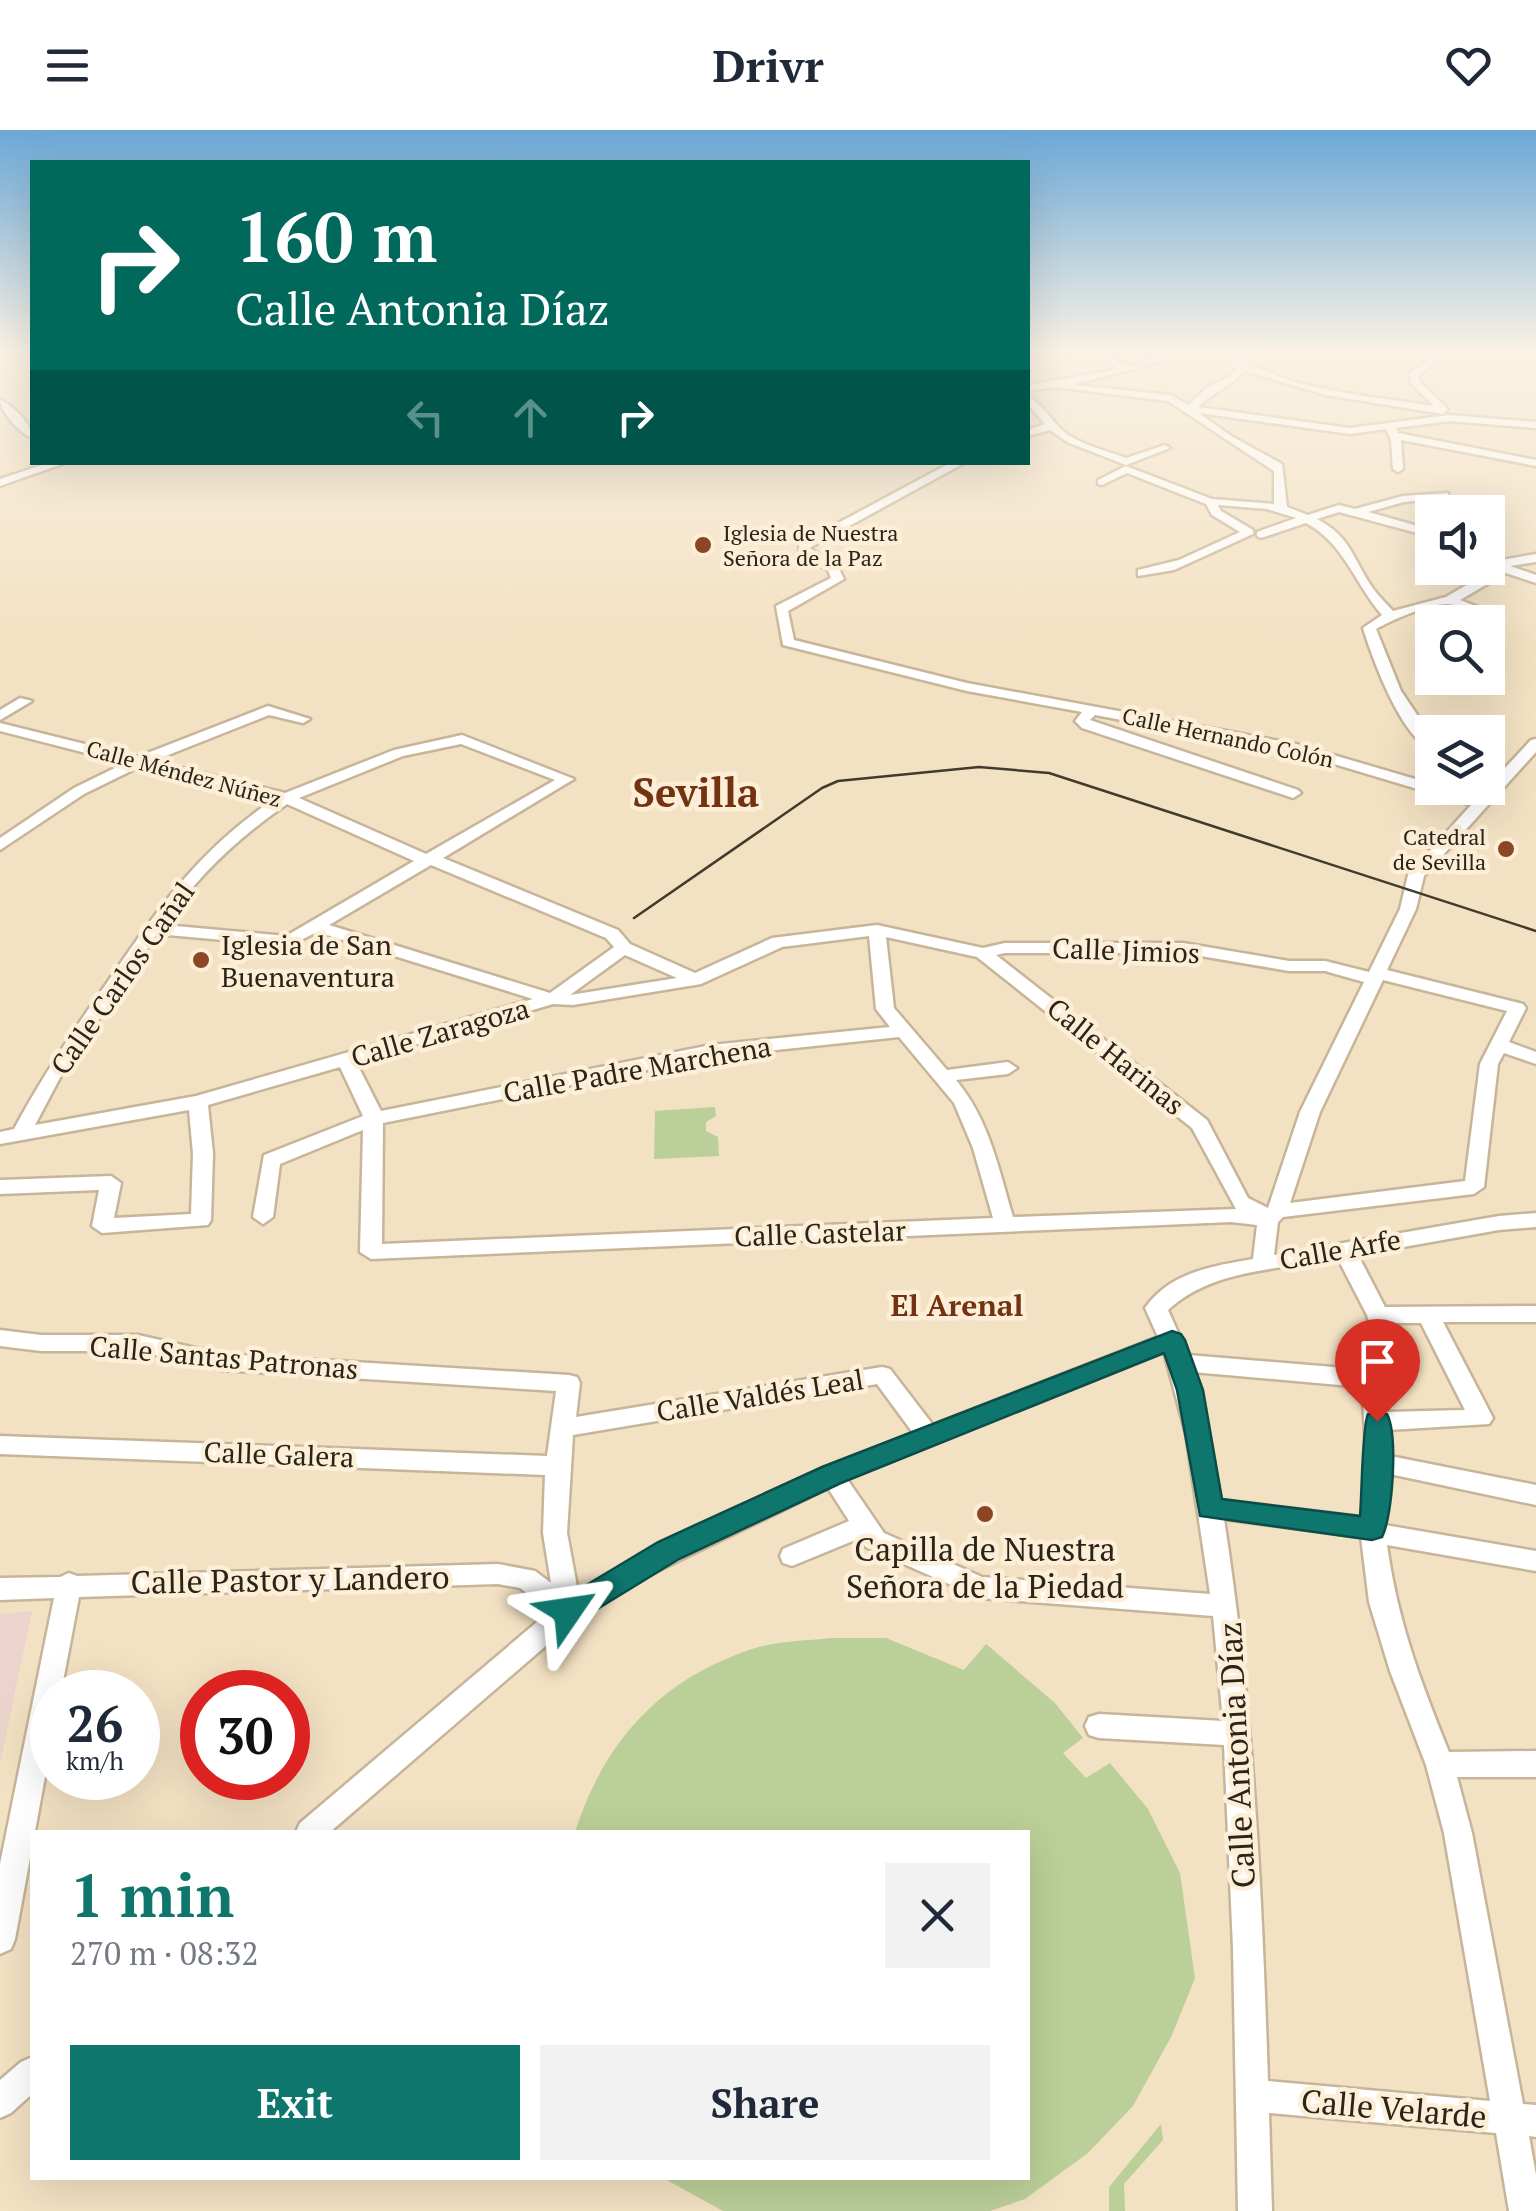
<!DOCTYPE html>
<meta charset="utf-8">
<style>
body{margin:0;font-family:"PT Serif",serif;background:#f2f2f3;color:#1f2937;height:100vh;display:flex;flex-direction:column;font-size:38px;white-space:nowrap}
*{box-sizing:border-box;margin:0}
p{font-size:32px;color:#747a83}
.icon{flex:none;width:55px;height:55px;fill:none;stroke:currentColor;stroke-width:2;stroke-linecap:round;stroke-linejoin:round}
.map{position:relative;flex:1;overflow:hidden}
.drawer{position:absolute;left:30px;top:1700px;width:1000px;height:350px;display:flex;flex-direction:column;background:#fff;border-radius:0px;box-shadow:0 10px 40px #0002}
.drawer>*{flex:none}
.hud{position:absolute;left:30px;top:30px;width:1000px;height:305px;border-radius:0px;box-shadow:0 10px 40px #0002;background:#00695c;color:#fff;overflow:hidden}
.tools{position:absolute;left:1415px;top:365px;display:grid;gap:20px}
.tools a{display:grid;place-items:center;width:90px;height:90px;border-radius:0px;background:#fff;box-shadow:0 10px 40px #0002;font-size:50px}
.speed{position:absolute;left:30px;top:1540px;display:flex;gap:20px;font-size:50px;font-weight:700;text-align:center}
.speed>*{display:grid;place-content:center;width:130px;height:130px;border-radius:50%;background:#fff;box-shadow:0 10px 40px #0002;line-height:1}
.speed small{font-size:25px;font-weight:400}
.speed .limit{border:15px solid #d22;background:#fff;color:#111}
.pin{position:absolute;display:grid;place-items:center;width:85px;height:85px;color:#fff;margin:-102px -42px;border-radius:50% 50% 50% 0;rotate:-45deg;box-shadow:0 0 10px #0007}
.pin .icon{rotate:45deg}
.me{position:absolute;width:110px;margin:-55px;rotate:58deg;stroke-linejoin:round;filter:drop-shadow(0 0 8px #0008)}
.turn{display:flex;align-items:center;gap:35px;height:210px;padding:0 40px;font-size:45px}
.turn .icon{width:130px;height:130px;stroke-width:2.5}
.turn b{display:block;font-size:70px;line-height:85px}
.lanes{display:flex;align-items:center;height:95px;padding:0 40px;background:#0003;justify-content:center;gap:50px;direction:ltr}
.lanes .off{opacity:.35}
.round{display:grid;place-items:center;flex:none;width:105px;height:105px;border-radius:0px;background:#f2f2f3}
.summary{display:flex;align-items:center;justify-content:space-between;height:170px;padding:0 40px}
h1{font-size:60px;font-weight:800;line-height:75px;color:#0f766e}
.button{display:flex;gap:20px;margin-top:auto;padding:20px 40px}
.button a{flex:1;height:115px;border-radius:0px;background:#0f766e;color:#fff;font-size:40px;font-weight:800;line-height:115px;text-align:center}
.button a+a{background:#f2f2f3;color:#1f2937}
header{display:flex;justify-content:space-between;align-items:center;height:130px;padding:0 40px;background:#fff;font-size:45px;font-weight:800}
.map>svg:first-child{display:block}
.commercial{fill:#ecd3cb}
.green{fill:#bbcf98}
.lines{fill:none;stroke-linecap:round;stroke-linejoin:round}
.minor-casing{stroke:#c7b599;stroke-width:5}
.minor{fill:#fff;fill-rule:evenodd}
.tram{stroke:#423b2d;stroke-width:2.5}
.route{fill:#0f766e;stroke:#0a4d48;stroke-width:2.5}
.poi-dot{fill:#8d4624;stroke:#fdefd7;stroke-width:4}
.labels{text-anchor:middle;dominant-baseline:central;stroke-width:9;stroke-linejoin:round;paint-order:stroke}
.far-poi-label{font-size:22px;fill:#2a2419;stroke:#fdefd7;text-anchor:start}
.far-street-label{font-size:22px;fill:#2a2419;stroke:#fdefd7}
.poi-label{font-size:28px;fill:#2a2419;stroke:#fdefd7;text-anchor:start}
.street-label{font-size:28px;fill:#2a2419;stroke:#fdefd7}
.neighbourhood-label{font-size:30px;font-weight:bold;fill:#733313;stroke:#fdefd7}
.near-poi-label{font-size:32px;fill:#2a2419;stroke:#fdefd7}
.near-street-label{font-size:32px;fill:#2a2419;stroke:#fdefd7}
.far-town-label{font-size:40px;font-weight:bold;fill:#733313;stroke:#fdefd7}
</style>
<header><svg class="icon" aria-label="menu" viewBox="0 0 24 24"><path d="M4 6h16M4 12h16M4 18h16"/></svg>Drivr<svg class="icon" aria-label="heart" viewBox="0 0 24 24"><path d="M12 20l-8-8c-3-5 5-10 8-4 3-6 11-1 8 4z"/></svg></header>
<div class="map">
<svg width="1536" height="2081" viewBox="0 0 1536 2081">
<rect width="100%" height="100%" fill="#f3e1c3"/>
<polygon class="commercial" points="32,1481 0,1634 0,1484"/>
<g class="green">
<polygon points="715,977 716,986 706,992 706,1001 718,1007 719,1026 654,1029 655,981"/>
<path d="M830,1508H886L964,1540L986,1514L1055,1573L1083,1608L1063,1623L1086,1648L1110,1633L1148,1679L1180,1743L1195,1848L1172,1905L1133,1976L1088,2023L1025,2069L990,2081H723L663,2048H1028V1702H575C604,1611 661,1549 752,1519C776,1511 805,1511 830,1508Z"/>
<polygon points="1161,1994 1163,2010 1124,2054 1125,2081 1109,2081 1109,2057"/>
</g>
<g class="lines">
<g class="minor-casing">
<g id="minor">
<polygon points="0,223 32,225 32,231"/>
<path d="M1091,223H1102L1128,236L1179,223H1193L1073,255L1171,265L1188,275L1208,257L1230,247L1237,238L1214,223C1231,222 1273,246 1295,252C1340,264 1388,269 1434,276L1411,254L1409,243L1441,223H1451L1419,244V251L1448,279L1443,284L1326,265L1244,241C1232,256 1212,263 1198,277L1350,298L1449,285L1536,292V298L1449,291L1396,298L1398,303L1536,330V336L1401,310L1403,339L1398,342L1393,339L1391,310L1386,299L1350,304L1199,283L1231,306L1282,334L1287,377L1308,385L1339,375L1355,379L1403,366L1448,363V367L1444,368L1404,372L1368,382L1432,400V407L1339,382L1317,389C1352,408 1352,428 1372,457C1378,466 1386,473 1393,481L1446,467L1494,439L1492,436L1496,431L1536,424V432L1510,436L1536,445V453L1506,443L1460,470L1481,478V484C1469,484 1460,475 1448,474C1430,473 1392,490 1376,499L1401,561L1432,607V620C1401,607 1373,530 1363,498L1382,485C1355,454 1344,413 1306,393L1261,408L1257,406V402L1296,388L1267,379L1218,375L1221,381L1253,400V404L1174,440L1138,446V440L1179,430L1240,402L1212,385L1206,374L1127,343L1102,355L1098,354V350L1126,336L1212,369L1274,374V341L1168,271L1055,257L1028,261V255L1119,239Z"/>
<path d="M1028,266C1041,274 1048,285 1057,295C1072,313 1105,320 1126,328L1165,315L1170,318L1126,335L1067,312L1050,300L1028,306V300L1045,294L1028,274Z"/>
<path d="M0,270C13,275 32,294 32,308C20,303 1,283 0,270Z"/>
<polygon points="51,332 68,332 0,356 0,349"/>
<path d="M952,332H966L809,418L837,435L844,449L788,481L794,510L967,553L1296,614L1432,654V658H1445L1478,667L1531,610L1536,609V622L1424,746L1416,779L1387,840L1523,874L1526,878L1509,912L1536,922V934L1504,923L1498,934L1484,1057L1474,1064L1283,1087L1278,1092L1274,1125L1499,1086L1536,1083V1097L1499,1100L1358,1125L1385,1177L1536,1176V1192H1443L1493,1288L1489,1294L1388,1300L1390,1326L1536,1355V1375L1390,1344L1385,1395L1536,1421V1441L1387,1415C1398,1493 1420,1550 1449,1622L1536,1621V1647H1457L1472,1703L1523,1974L1536,1975V2007L1529,2006L1536,2045V2081H1509L1496,2003L1269,1983L1272,2081H1238L1233,1818L1224,1615L1099,1608L1089,1605L1085,1596L1089,1587L1099,1584L1223,1591L1213,1486L980,1468L866,1417L860,1408L792,1436L783,1433L780,1426L783,1419L849,1391L828,1358L639,1450L577,1489L330,1702H296L300,1693L550,1481L520,1458L498,1454L79,1467L61,1562H52V1609L15,1809L11,1819L0,1824V1734L54,1468L0,1470V1448L60,1447L69,1443L77,1446L498,1434L535,1441L551,1453L543,1403L545,1345L0,1324V1306L547,1326L556,1261L222,1240L138,1221H41L0,1216V1200L41,1205H138L222,1224L569,1245L577,1247L580,1253L576,1287L882,1237L890,1239L933,1295L1158,1207L1145,1178C1170,1142 1213,1136 1253,1129L1257,1095L1231,1092L371,1129L360,1122L363,1000L280,1034L273,1087L263,1094L253,1087L264,1025L363,986L340,937L208,975L213,1024L211,1090L208,1095L102,1103L92,1096L99,1060L0,1064V1050L111,1046L121,1053L114,1088L191,1084L193,1024L189,980L0,1014V1002L14,999C42,947 74,899 109,850C160,776 198,721 274,669L141,636L84,664L0,720V708L74,658L125,633L0,601V593L137,627L268,576L310,589L303,593L269,585L153,631L285,663L394,620L462,605L574,649L443,728L618,800L630,814L695,843L772,808L877,795L983,818L1005,813H1183L1289,831H1325L1369,842L1400,779L1408,745L1471,675L1294,622L1095,585L1090,590L1298,660L1301,663L1293,668L1082,598L1075,591L1082,582L967,561L783,515L776,476L831,448L828,440L800,426L799,414ZM461,614L555,650L426,724L299,668L403,626ZM287,674L414,731L286,806L164,795C197,746 239,707 287,674ZM431,735L606,808L614,817L550,863L329,795ZM317,802L533,869L196,966L35,995L64,940L157,804L289,816ZM869,806L876,879L890,897L711,915L381,981L356,932L553,874L573,875L701,854L782,817ZM886,807L977,827L1192,998L1236,1079L1013,1087C999,1040 989,989 956,950L1008,944L1017,938L1008,932L947,940L894,878ZM1005,823H1183L1289,841H1325L1364,852L1300,982L1268,1078L1248,1068L1207,990L996,825ZM625,825L677,848L570,865ZM1383,850L1507,881L1480,934L1465,1051L1290,1073L1320,982ZM899,907L954,973L973,1018L993,1088L382,1114L383,993L711,927ZM1338,1129L1367,1185L1381,1241L1188,1225L1168,1180C1212,1139 1281,1139 1338,1129ZM1391,1193H1421L1465,1280L1387,1282L1385,1258L1403,1256L1406,1250ZM1164,1222L1186,1304L1210,1464L982,1447L884,1403L847,1349ZM1193,1242L1362,1257L1367,1333L1361,1387L1221,1370ZM877,1254L913,1303C799,1348 683,1398 578,1462L567,1403L573,1305ZM1224,1389L1361,1407L1369,1472L1390,1541L1426,1635L1444,1703L1490,1971L1268,1951C1262,1761 1253,1575 1224,1389Z"/>
<polygon points="20,568 32,571 0,590 0,580"/>
<polygon points="32,1927 32,1964 11,1983 0,1988 0,1950 21,1932"/>
</g>
</g>
<use href="#minor" class="minor"/>
<polyline class="tram" points="634,788 822,658 838,651 979,637 1049,643 1536,801"/>
</g>
<linearGradient id="sky" x2="0" y2="1"><stop stop-color="#6ba8d7"/><stop offset="0.43" stop-color="#faf2e4"/><stop offset="1" stop-color="#faf2e4" stop-opacity="0"/></linearGradient>
<rect width="1536" height="514" fill="url(#sky)"/>
<path class="route" d="M1172,1201L1181,1204L1185,1210L1203,1260L1222,1369L1360,1386C1362,1366 1362,1295 1368,1284H1387C1398,1305 1393,1385 1382,1407L1372,1410L1200,1386L1177,1260L1164,1223L841,1353L679,1429L579,1490L568,1493L558,1490L554,1481L558,1472L658,1412L822,1337Z"/>
<g class="poi-dot">
<circle cx="703" cy="415" r="10"/>
<circle cx="1506" cy="719" r="10"/>
<circle cx="201" cy="830" r="10"/>
<circle cx="985" cy="1384" r="10"/>
</g>
<g class="labels">
<g class="far-poi-label">
<text x="723" y="402">Iglesia de Nuestra<tspan x="723" dy="25">Señora de la Paz</tspan></text>
<text x="1486" y="706" text-anchor="end">Catedral<tspan x="1486" dy="25">de Sevilla</tspan></text>
</g>
<g class="far-street-label">
<text transform="translate(1228 607) rotate(12)">Calle Hernando Colón</text>
<text transform="translate(184 643) rotate(15)">Calle Méndez Núñez</text>
</g>
<g class="poi-label">
<text x="221" y="814">Iglesia de San<tspan x="221" dy="32">Buenaventura</tspan></text>
</g>
<g class="street-label">
<text transform="translate(1126 820) rotate(2)">Calle Jimios</text>
<text transform="translate(122 848) rotate(-55)">Calle Carlos Cañal</text>
<text transform="translate(440 902) rotate(-16)">Calle Zaragoza</text>
<text transform="translate(1116 926) rotate(39)">Calle Harinas</text>
<text transform="translate(637 939) rotate(-10)">Calle Padre Marchena</text>
<text transform="translate(820 1103) rotate(-2)">Calle Castelar</text>
<text transform="translate(1340 1119) rotate(-10)">Calle Arfe</text>
<text transform="translate(224 1227) rotate(5)">Calle Santas Patronas</text>
<text transform="translate(760 1265) rotate(-9)">Calle Valdés Leal</text>
<text transform="translate(279 1324) rotate(2)">Calle Galera</text>
</g>
<g class="neighbourhood-label">
<text x="957" y="1175">El Arenal</text>
</g>
<g class="near-poi-label">
<text x="985" y="1419">Capilla de Nuestra<tspan x="985" dy="37">Señora de la Piedad</tspan></text>
</g>
<g class="near-street-label">
<text transform="translate(290 1449) rotate(-1)">Calle Pastor y Landero</text>
<text transform="translate(1236 1625) rotate(-93)">Calle Antonia Díaz</text>
<text transform="translate(1394 1978) rotate(5)">Calle Velarde</text>
</g>
<g class="far-town-label">
<text x="696" y="661">Sevilla</text>
</g>
</g>
</svg>
<div class="tools">
<a><svg class="icon" aria-label="sound" viewBox="0 0 24 24"><path d="M4 9h4l5-4v14l-5-4H4zM17 9q2 3 0 6"/></svg></a>
<a><svg class="icon" aria-label="search" viewBox="0 0 24 24"><circle cx="10" cy="10" r="6"/><path d="M15 15l6 6"/></svg></a>
<a><svg class="icon" aria-label="layers" viewBox="0 0 24 24"><path d="M12 4l9 5-9 5-9-5zM3 14l9 5 9-5"/></svg></a>
</div>
<div class="speed"><div>26<small>km/h</small></div><div class="limit">30</div></div>
<div class="pin" style="left:1377px;top:1291px;background:#d93025"><svg class="icon" aria-label="arrive" viewBox="0 0 24 24"><path d="M6 21V4h12l-3 4 3 4H6"/></svg></div>
<svg class="me" style="left:568px;top:1481px" viewBox="-20 -20 40 40"><path d="M0-17L14 15 0 8-14 15z" fill="#0f766e" stroke="#fff" stroke-width="4"/></svg>
<div class="hud">
<div class="turn"><svg class="icon" aria-label="right" viewBox="0 0 24 24"><path d="M7 20v-9h11M14 6l5 5-5 5"/></svg><div><b>160 m</b>Calle Antonia Díaz</div></div>
<div class="lanes"><svg class="icon off" aria-label="left" viewBox="0 0 24 24"><path d="M17 20v-9H6M10 6l-5 5 5 5"/></svg><svg class="icon off" aria-label="ahead" viewBox="0 0 24 24"><path d="M12 20V5M6 11l6-6 6 6"/></svg><svg class="icon" aria-label="right" viewBox="0 0 24 24"><path d="M7 20v-9h11M14 6l5 5-5 5"/></svg></div>
</div>
<section class="drawer">
<div class="summary"><div><h1>1 min</h1><p>270 m · 08:32</p></div><a class="round"><svg class="icon" aria-label="close" viewBox="0 0 24 24"><path d="M6 6l12 12M18 6L6 18"/></svg></a></div>
<div class="button"><a>Exit</a><a>Share</a></div>
</section>
</div>
